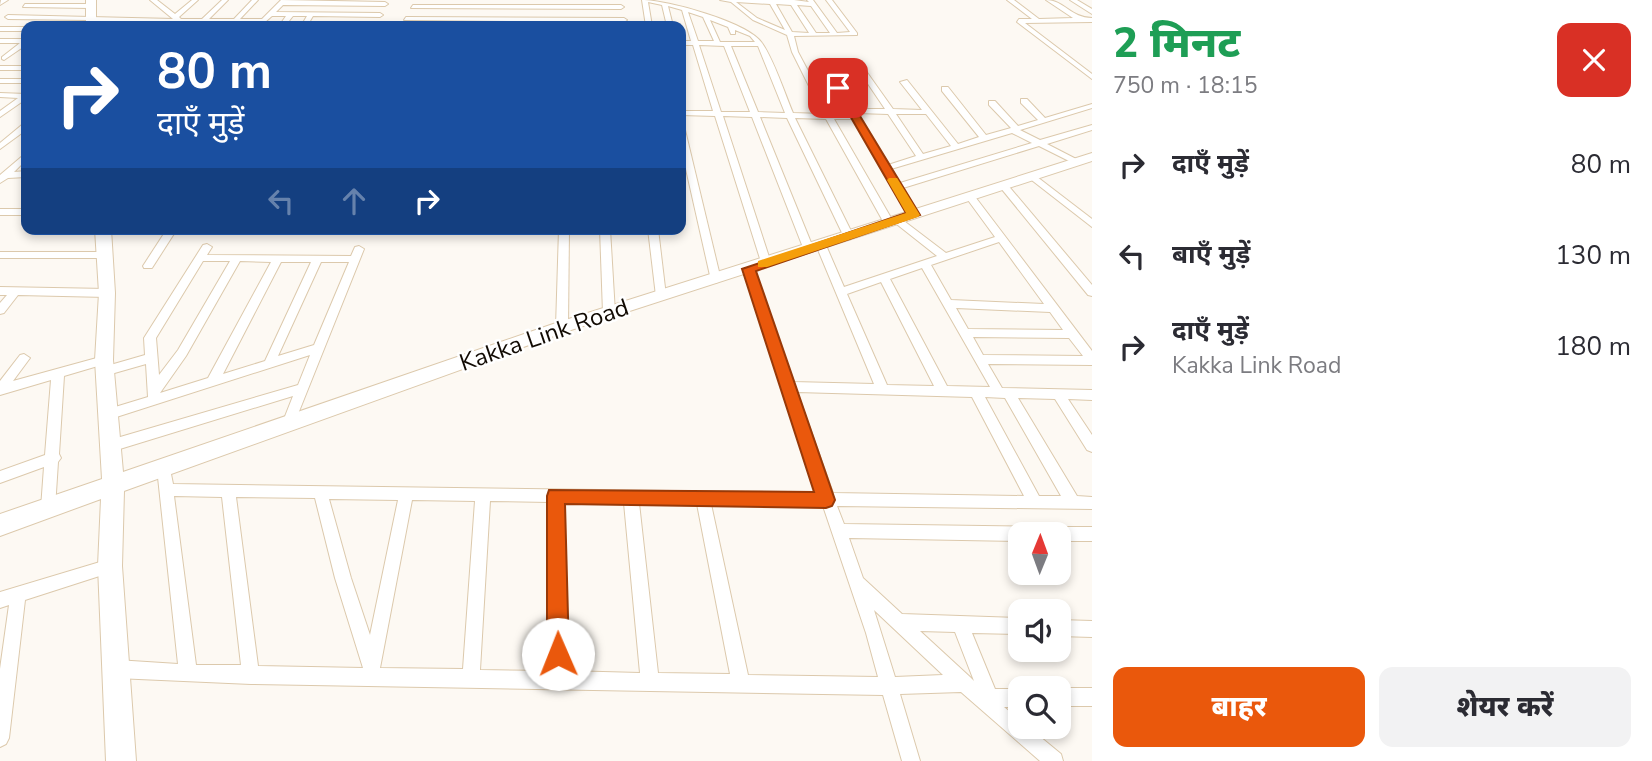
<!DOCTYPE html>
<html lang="hi">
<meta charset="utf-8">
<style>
body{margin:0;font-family:"Nunito Sans","Noto Sans Devanagari",sans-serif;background:#f2f2f3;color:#2b2b33;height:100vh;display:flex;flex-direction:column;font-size:26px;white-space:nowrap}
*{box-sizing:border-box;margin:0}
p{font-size:23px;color:#7c7c81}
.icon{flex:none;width:38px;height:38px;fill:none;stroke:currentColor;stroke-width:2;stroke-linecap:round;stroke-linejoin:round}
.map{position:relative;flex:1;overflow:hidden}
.details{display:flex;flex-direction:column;background:#fff;width:560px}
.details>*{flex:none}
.guide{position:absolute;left:21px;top:21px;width:665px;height:214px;border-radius:14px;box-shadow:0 4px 10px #0003;background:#1a4fa0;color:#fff;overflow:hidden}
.needle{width:46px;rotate:1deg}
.buttons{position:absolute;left:1008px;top:522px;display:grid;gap:14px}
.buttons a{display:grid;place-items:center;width:63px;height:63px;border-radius:14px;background:#fff;box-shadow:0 4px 10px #0003;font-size:35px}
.pin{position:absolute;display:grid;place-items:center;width:60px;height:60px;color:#fff;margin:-30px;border-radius:14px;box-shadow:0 4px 10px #0006}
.me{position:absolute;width:77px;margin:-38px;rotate:359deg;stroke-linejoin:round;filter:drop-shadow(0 0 5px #0008)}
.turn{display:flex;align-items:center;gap:24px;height:147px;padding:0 21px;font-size:32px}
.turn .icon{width:91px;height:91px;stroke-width:2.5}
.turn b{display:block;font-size:49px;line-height:60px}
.lanes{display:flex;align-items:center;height:66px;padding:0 21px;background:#0003;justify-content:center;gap:35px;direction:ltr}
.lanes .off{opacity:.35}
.round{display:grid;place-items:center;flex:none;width:74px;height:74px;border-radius:14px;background:#f2f2f3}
.head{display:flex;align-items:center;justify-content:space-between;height:119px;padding:0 21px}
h1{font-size:42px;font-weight:800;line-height:52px;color:#1e9e55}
.action{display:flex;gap:14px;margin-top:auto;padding:14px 21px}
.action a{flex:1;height:80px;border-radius:14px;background:#ea580c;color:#fff;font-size:28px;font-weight:800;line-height:80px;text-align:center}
.action a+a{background:#f2f2f3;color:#2b2b33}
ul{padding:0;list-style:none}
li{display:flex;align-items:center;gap:21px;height:91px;padding:0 21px}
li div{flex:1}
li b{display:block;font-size:26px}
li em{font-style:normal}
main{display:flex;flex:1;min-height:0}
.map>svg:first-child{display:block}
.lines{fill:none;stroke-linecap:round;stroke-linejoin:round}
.street-casing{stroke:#dcc9ac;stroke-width:2}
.secondary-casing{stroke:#dcc9ac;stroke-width:2}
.street{fill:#fff;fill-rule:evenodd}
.secondary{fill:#fff;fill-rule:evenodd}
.route{fill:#ea580c;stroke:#983908;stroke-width:2}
.slow{fill:#f59e0b}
.labels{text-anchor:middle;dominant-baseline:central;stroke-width:5;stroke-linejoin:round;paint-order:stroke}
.street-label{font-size:24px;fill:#110a03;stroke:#fff}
</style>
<main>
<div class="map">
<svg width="1092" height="761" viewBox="0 0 1092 761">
<rect width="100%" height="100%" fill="#fdf9f3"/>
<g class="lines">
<g class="street-casing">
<g id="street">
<polygon points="1,0 8,0 0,5"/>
<polygon points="150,0 157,0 175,14 192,0 198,0 179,17 181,19 202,19 222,0 228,0 209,19 234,19 252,0 258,0 240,19 262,19 281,0 385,2 388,4 385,6 283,5 276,12 380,13 383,15 380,17 313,16 307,26 301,26 307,16 293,16 285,26 279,26 286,16 272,16 264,23 91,22 88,20 8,19 5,17 8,15 173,19"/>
<path d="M642,0C667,0 748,22 762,43C774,60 785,94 793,113L823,114L792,52L787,35L753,20L731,2L720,0H794L809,2L807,0H813L837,33L850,32L826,0H832L857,33V35L794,36L798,52L831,114L850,115L821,64L824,62L827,64L854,109H885L860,72L864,70L866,71L893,109L922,110L900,82L907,80L958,144L979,137L942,91V87H948L986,135L1011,128L989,105V101H995L1018,126L1038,120L1021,103V99H1027L1045,118L1092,104V108L1020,130L1040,140L1092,125V130L1047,144L1082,162L1075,164L1039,146L903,188L919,215L914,218L909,215L853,119H834L894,223L889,226L884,223L826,119L795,118L854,237L849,240L844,237L787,118L760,117L814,250L809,253L804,250L752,117L723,116L771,263L770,265H762L715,116L681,115V111H713L693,45H681V41H691L682,10L668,6L673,26H667L662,5L648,2L652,26H646ZM736,2L770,4L785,30L757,18ZM776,4L791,5L809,33L792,32ZM797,5L811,6L830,33H816ZM688,12L703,17L714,41H698ZM710,20L728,27L731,34H735V30L750,36L755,42H720ZM699,45L724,46L750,112H721ZM731,46H758L785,113L758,112ZM857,113L888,114L916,156L888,165ZM896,114H926L951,146L923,154ZM1012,133L1032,143L900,183L891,169Z"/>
<path d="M1007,0H1014L1039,19L1073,18L1046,0C1064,0 1071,18 1092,18V22L1025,23L1092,74V79L1017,22L1019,19H1032Z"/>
<polygon points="1070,0 1077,0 1092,9 1092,14"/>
<polygon points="25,4 90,4 93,6 90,8 23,7"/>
<polygon points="413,5 621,5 624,7 621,9 411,8"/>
<polygon points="406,17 624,18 627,20 624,22 404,20"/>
<rect x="0" y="27" width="26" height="4"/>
<polygon points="0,39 26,39 26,45 4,60 2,59 2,57 20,43 0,43"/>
<rect x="0" y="66" width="26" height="4"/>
<rect x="0" y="79" width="26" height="4"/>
<polygon points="0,93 26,94 26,99 0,117 0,111 18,98 0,97"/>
<polygon points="23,124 26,124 26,130 0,149 0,143"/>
<polygon points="681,128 685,130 721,280 716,283 711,280 681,147"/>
<polygon points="26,153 26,160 14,172 26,171 26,177 8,178 0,183 0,175"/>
<polygon points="1032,173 1092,219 1092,227 1029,178 1028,176"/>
<polygon points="1003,182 1006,183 1092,285 1092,296 1088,295 1000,187 999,185"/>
<path d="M970,193L973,194L1092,351V365L988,364L1002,388L1092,390V400L1068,399L1092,435V452L1087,450L1055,399L1018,398L1077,496L1092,497V509L837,506L844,524L1043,527L1048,529L1050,534H1020V541L849,538L863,578L902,614L1020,618V634L972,633L995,689H1020V707H1004L1020,720V726H1027L1061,754L1063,761H1040L961,692L900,694L920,761H902L883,695L251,684L116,678L110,675L107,669L110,663L116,660L178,664L157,468L159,464L164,462L169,464L173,484L818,493L743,269L748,266L753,269L793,382L874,384L816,245L817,243H825L844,287L937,256L894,222V218H900L946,253L995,237L965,196ZM999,242L1044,304L951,300L931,265ZM922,268L990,387L947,386L890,279ZM881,282L934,386L887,385L847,294ZM956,308L1050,312L1063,330L968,329ZM973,337L1069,338L1083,356L983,355ZM797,392L972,397L1024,496L833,493ZM985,397L1005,398L1061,496H1039ZM174,496L222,497L241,665H196ZM236,497L315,498L335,578L363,668L258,666ZM329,499L398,500L370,635L351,578ZM412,500L475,501L463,669L380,668ZM490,501L549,502V671L480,670ZM563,502L624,503L640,673L566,671ZM639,503L697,504L730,674L658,673ZM711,504L823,506L866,633L878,677L748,675ZM874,610L943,675L895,677ZM920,631L955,632L974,681L970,677Z"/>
<rect x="0" y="209" width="26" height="6"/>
<polygon points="167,229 177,229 152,268 144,268 143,266"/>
<polygon points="559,229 569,229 568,327 562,331 556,327"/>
<polygon points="600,229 610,229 615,313 609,317 603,313"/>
<polygon points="648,229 658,229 666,296 661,300 656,296"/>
<path d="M207,244L212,247L207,255L351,256L355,247L359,246L364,249L294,424L293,428L288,429L283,428L282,424L293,396L110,452L105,450L103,446L105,442L110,440L298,385L310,355L107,420L102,419L101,415L102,411L148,397L146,364L104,376L98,371L100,368L145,355L144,338L203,245ZM203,261H230L178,350L159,375L156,338ZM240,261L271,262L208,378L160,393L186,356ZM281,262H311L265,361L223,374ZM321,262H349L314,345L278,356Z"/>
<polygon points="0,252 104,252 109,255 104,258 0,258"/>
<polygon points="0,287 107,289 112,293 107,297 18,295 4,313 0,314 0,303 7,295 0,295"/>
<polygon points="24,354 30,358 13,381 104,356 110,360 108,363 64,376 59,454 61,458 58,462 55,508 53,513 48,514 43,513 41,508 44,467 0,483 0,471 45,455 51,380 0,395 0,381 20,355"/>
<polygon points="1059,527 1092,527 1092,541 1059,541 1059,534 1052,534 1054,529"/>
<polygon points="110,559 115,561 118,566 115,571 25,600 9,738 6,744 0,747 0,669 9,605 0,608 0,592"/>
<polygon points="1059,620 1092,621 1092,637 1059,636"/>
<rect x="1059" y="688" width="33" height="18"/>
</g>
</g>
<g class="secondary-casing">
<g id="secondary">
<rect x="86" y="0" width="10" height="26"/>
<polygon points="1092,153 1092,161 568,331 124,491 122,566 136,761 106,761 98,566 101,499 0,536 0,514 102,479 95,360 99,293 95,229 111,229 115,293 113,360 123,472 556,323"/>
</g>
</g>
<use href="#street" class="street"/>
<use href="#secondary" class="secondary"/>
</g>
<polygon class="route" points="838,85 843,88 920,215 756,271 835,500 832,506 826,508 565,504 569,654 566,662 558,665 550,662 547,654 547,496 549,490 814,492 742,269 906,213 834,88"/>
<polygon class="slow" points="889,178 897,178 920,215 918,217 767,267 758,267 758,261 906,213 887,180"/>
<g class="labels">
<g class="street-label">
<text transform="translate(544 335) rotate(-19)">Kakka Link Road</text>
</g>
</g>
</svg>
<div class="buttons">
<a><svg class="needle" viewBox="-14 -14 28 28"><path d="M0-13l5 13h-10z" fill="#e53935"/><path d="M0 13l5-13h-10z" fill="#7c7c81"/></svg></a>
<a><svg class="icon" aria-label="sound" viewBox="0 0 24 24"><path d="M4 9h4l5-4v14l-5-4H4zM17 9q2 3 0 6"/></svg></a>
<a><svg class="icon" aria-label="search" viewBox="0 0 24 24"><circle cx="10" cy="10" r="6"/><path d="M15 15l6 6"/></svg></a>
</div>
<div class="pin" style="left:838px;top:88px;background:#d93025"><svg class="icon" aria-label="arrive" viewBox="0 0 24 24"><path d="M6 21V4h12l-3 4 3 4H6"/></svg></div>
<svg class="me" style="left:558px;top:654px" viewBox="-20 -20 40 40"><circle r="19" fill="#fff"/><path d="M0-13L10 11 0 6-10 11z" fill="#ea580c"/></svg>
<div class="guide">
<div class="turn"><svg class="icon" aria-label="right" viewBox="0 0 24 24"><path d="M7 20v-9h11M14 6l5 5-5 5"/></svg><div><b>80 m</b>दाएँ मुड़ें</div></div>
<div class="lanes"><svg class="icon off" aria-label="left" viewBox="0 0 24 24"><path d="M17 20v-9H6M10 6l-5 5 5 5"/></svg><svg class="icon off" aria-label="ahead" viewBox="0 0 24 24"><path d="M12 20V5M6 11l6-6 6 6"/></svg><svg class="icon" aria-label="right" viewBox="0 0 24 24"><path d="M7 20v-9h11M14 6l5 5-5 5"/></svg></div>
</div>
</div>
<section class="details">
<div class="head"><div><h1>2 मिनट</h1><p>750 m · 18:15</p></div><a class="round" style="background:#d93025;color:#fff"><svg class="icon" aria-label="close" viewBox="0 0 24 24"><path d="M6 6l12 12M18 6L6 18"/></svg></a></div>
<ul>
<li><svg class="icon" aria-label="right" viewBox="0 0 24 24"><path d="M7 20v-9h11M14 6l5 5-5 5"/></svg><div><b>दाएँ मुड़ें</b></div><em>80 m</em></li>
<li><svg class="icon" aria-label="left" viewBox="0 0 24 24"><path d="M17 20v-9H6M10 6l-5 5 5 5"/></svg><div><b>बाएँ मुड़ें</b></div><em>130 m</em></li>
<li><svg class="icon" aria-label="right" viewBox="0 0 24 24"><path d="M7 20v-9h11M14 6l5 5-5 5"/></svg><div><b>दाएँ मुड़ें</b><p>Kakka Link Road</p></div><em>180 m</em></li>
</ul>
<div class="action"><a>बाहर</a><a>शेयर करें</a></div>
</section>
</main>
